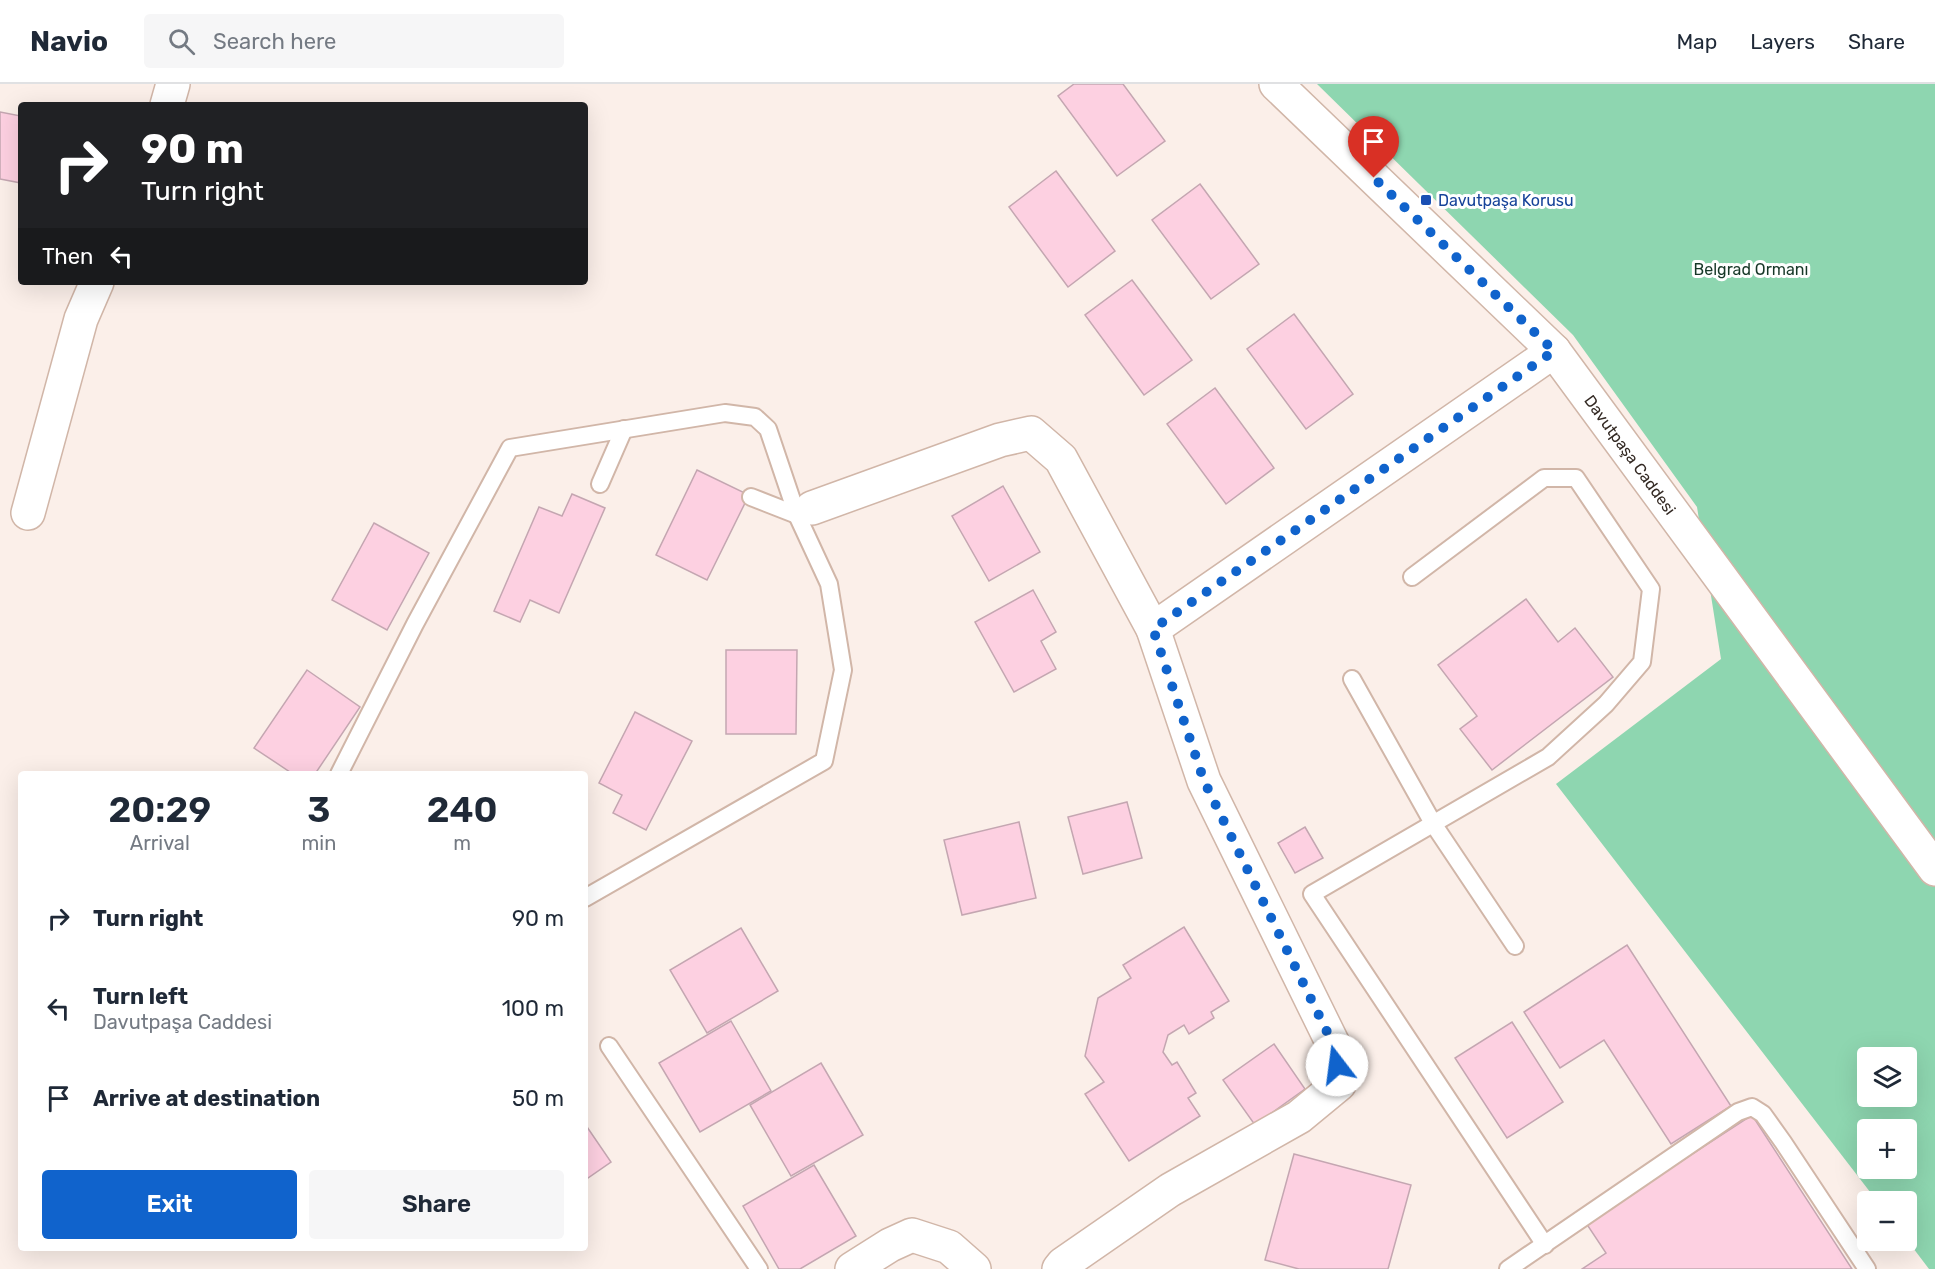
<!DOCTYPE html>
<meta charset="utf-8">
<style>
body{margin:0;font-family:Rubik,sans-serif;background:#f6f6f7;color:#1f2937;height:100vh;display:flex;flex-direction:column;font-size:22px;white-space:nowrap}
*{box-sizing:border-box;margin:0}
p{font-size:20px;color:#747a83}
.icon{flex:none;width:33px;height:33px;fill:none;stroke:currentColor;stroke-width:2;stroke-linecap:round;stroke-linejoin:round}
.map{position:relative;flex:1;overflow:hidden}
.drawer{position:absolute;left:18px;top:687px;width:570px;height:480px;display:flex;flex-direction:column;background:#fff;border-radius:6px;box-shadow:0 6px 24px #0002}
.drawer>*{flex:none}
.hud{position:absolute;left:18px;top:18px;width:570px;height:183px;border-radius:6px;box-shadow:0 6px 24px #0002;background:#202124;color:#fff;overflow:hidden}
.controls{position:absolute;left:1857px;top:963px;display:grid;gap:12px}
.controls a{display:grid;place-items:center;width:60px;height:60px;border-radius:6px;background:#fff;box-shadow:0 6px 24px #0002;font-size:30px}
.pin{position:absolute;display:grid;place-items:center;width:51px;height:51px;color:#fff;margin:-62px -26px;border-radius:50% 50% 50% 0;rotate:-45deg;box-shadow:0 0 6px #0007}
.pin .icon{rotate:45deg}
.me{position:absolute;width:66px;margin:-33px;rotate:345deg;stroke-linejoin:round;filter:drop-shadow(0 0 4px #0008)}
.turn{display:flex;align-items:center;gap:21px;height:126px;padding:0 24px;font-size:27px}
.turn .icon{width:78px;height:78px;stroke-width:2.5}
.turn b{display:block;font-size:42px;line-height:51px}
.then{display:flex;align-items:center;height:57px;padding:0 24px;background:#0003;gap:12px;font-size:22px}
.eta{display:flex;justify-content:space-evenly;align-items:center;height:102px;text-align:center}
.eta b{font-size:36px;font-weight:600;line-height:42px}
.button{display:flex;gap:12px;margin-top:auto;padding:12px 24px}
.button a{flex:1;height:69px;border-radius:6px;background:#1063cc;color:#fff;font-size:24px;font-weight:600;line-height:69px;text-align:center}
.button a+a{background:#f6f6f7;color:#1f2937}
ul{padding:0;list-style:none}
li{display:flex;align-items:center;gap:18px;height:90px;padding:0 24px}
li div{flex:1}
li b{display:block;font-size:22px}
li em{font-style:normal}
header{display:flex;align-items:center;gap:36px;box-sizing:border-box;height:84px;padding:0 30px;background:#fff;border-bottom:2px solid #e0e1e3}
header strong{font-size:28px}
nav{display:flex;gap:33px;margin-inline-start:auto;font-size:21px}
.search{width:420px;height:54px;background:#f6f6f7;display:flex;align-items:center;gap:15px;box-sizing:border-box;padding:0 21px;border-radius:6px;color:#747a83;font-size:22px}
.map>svg:first-child{display:block}
.forest{fill:#8ed6b0;fill-rule:evenodd}
.building{fill:#fdd0e1;stroke:#c4a6b1;stroke-width:1.5}
.lines{fill:none;stroke-linecap:round;stroke-linejoin:round}
.service-casing{stroke:#d1b6a8;stroke-width:20}
.minor-casing{stroke:#d1b6a8;stroke-width:36}
.tertiary-casing{stroke:#d1b6a8;stroke-width:36}
.service{stroke:#fff;stroke-width:16}
.minor{stroke:#fff;stroke-width:33}
.tertiary{stroke:#fff;stroke-width:33}
.route{stroke:#1063cc;stroke-width:10;stroke-dasharray:0 18}
.transit-dot{fill:#1a4fb4;stroke:#fff;stroke-width:2}
.labels{text-anchor:middle;dominant-baseline:central;stroke-width:6;stroke-linejoin:round;paint-order:stroke}
.transit-label{font-size:16px;fill:#164399;stroke:#fff;text-anchor:start}
.park-label{font-size:16px;fill:#173828;stroke:#fff}
.street-label{font-size:16px;fill:#332923;stroke:#fff}
</style>
<header>
<strong>Navio</strong>
<div class="search"><svg class="icon" aria-label="search" viewBox="0 0 24 24"><circle cx="10" cy="10" r="6"/><path d="M15 15l6 6"/></svg>Search here</div>
<nav><a>Map</a><a>Layers</a><a>Share</a></nav>
</header>
<div class="map">
<svg width="1935" height="1185" viewBox="0 0 1935 1185">
<rect width="100%" height="100%" fill="#fbefe9"/>
<path class="forest" d="M1317,0H1935V1185H1929L1907,1156L1906,1118L1877,1117L1556,700L1721,575L1697,423L1573,251ZM1868,974H1906V1012H1868ZM1868,1046H1906V1084H1868Z"/>
<g class="building">
<polygon points="1074,0 1123,0 1165,57 1117,92 1058,12"/>
<polygon points="0,28 21,32 21,99 0,95"/>
<polygon points="1056,87 1115,167 1068,203 1009,123"/>
<polygon points="1200,100 1259,180 1211,215 1152,136"/>
<polygon points="1132,196 1192,276 1144,311 1085,231"/>
<polygon points="1294,230 1353,310 1306,345 1247,265"/>
<polygon points="1215,304 1274,384 1226,420 1167,340"/>
<polygon points="697,386 749,411 707,496 656,471"/>
<polygon points="1003,402 1040,468 989,497 952,432"/>
<polygon points="572,410 605,424 559,529 530,516 520,538 494,527 539,423 562,432"/>
<polygon points="374,439 429,469 387,546 332,516"/>
<polygon points="1033,506 1056,548 1041,557 1056,585 1014,608 975,538"/>
<polygon points="1526,515 1558,558 1575,544 1613,593 1492,686 1460,645 1477,632 1438,581"/>
<polygon points="726,566 797,566 796,650 726,650"/>
<polygon points="307,586 360,623 315,690 293,690 254,664"/>
<polygon points="635,628 692,657 646,746 613,729 622,711 599,699"/>
<polygon points="1127,718 1142,774 1083,790 1068,733"/>
<polygon points="1019,738 1036,814 962,831 944,756"/>
<polygon points="1305,743 1323,774 1295,789 1278,759"/>
<polygon points="1184,843 1229,917 1211,928 1214,934 1189,950 1184,941 1168,951 1163,968 1172,981 1177,978 1196,1009 1188,1014 1200,1032 1129,1077 1085,1010 1104,998 1085,972 1098,914 1131,894 1123,881"/>
<polygon points="741,844 778,907 707,949 670,886"/>
<polygon points="1627,861 1731,1022 1671,1060 1604,956 1560,984 1524,928"/>
<polygon points="731,937 771,1007 700,1048 659,979"/>
<polygon points="1512,938 1563,1018 1507,1054 1455,974"/>
<polygon points="1274,960 1305,1005 1255,1041 1223,996"/>
<polygon points="821,979 863,1051 791,1092 750,1021"/>
<polygon points="1752,1031 1852,1185 1582,1185 1606,1169 1586,1139"/>
<polygon points="585,1040 611,1078 585,1096"/>
<polygon points="1294,1070 1411,1101 1388,1185 1299,1185 1265,1176"/>
<polygon points="814,1081 856,1152 800,1185 779,1185 743,1122"/>
</g>
<g class="lines">
<g class="service-casing">
<g id="service">
<polyline points="600,400 624,345"/>
<polyline points="751,413 797,431"/>
<polyline points="1412,493 1544,394 1576,394 1651,505 1642,578 1606,620 1548,673 1312,810 1545,1161"/>
<polyline points="1352,595 1434,741 1515,862"/>
<polyline points="339,690 415,540 510,364 725,329 755,333 768,345 797,431"/>
<polyline points="585,814 824,677 843,586 829,500 797,431 806,427"/>
<polyline points="609,962 759,1185"/>
<polyline points="1508,1185 1738,1028 1752,1023 1763,1030 1783,1058 1867,1185"/>
</g>
</g>
<g class="minor-casing">
<g id="minor">
<polyline points="167,21 173,0"/>
<polyline points="812,424 1000,356 1031,349 1061,375 1153,545 1204,697 1334,962 1339,1000 1299,1033 1170,1106 1063,1180 1059,1185"/>
<polyline points="28,429 81,235 97,198"/>
<polyline points="1153,545 1554,267"/>
<polyline points="852,1185 890,1161 912,1151 949,1163 974,1185"/>
</g>
</g>
<g class="tertiary-casing">
<polyline id="tertiary" points="1276,0 1554,267 1935,785"/>
</g>
<use href="#service" class="service"/>
<use href="#minor" class="minor"/>
<use href="#tertiary" class="tertiary"/>
</g>
<g class="lines">
<polyline class="route" points="1337,981 1334,962 1204,697 1153,545 1554,267 1374,94"/>
</g>
<rect class="transit-dot" x="1420" y="110" width="12" height="12" rx="3"/>
<g class="labels">
<g class="transit-label">
<text x="1438" y="116">Davutpaşa Korusu</text>
</g>
<g class="park-label">
<text x="1751" y="185">Belgrad Ormanı</text>
</g>
<g class="street-label">
<text transform="translate(1630 371) rotate(54)">Davutpaşa Caddesi</text>
</g>
</g>
</svg>
<div class="controls">
<a><svg class="icon" aria-label="layers" viewBox="0 0 24 24"><path d="M12 4l9 5-9 5-9-5zM3 14l9 5 9-5"/></svg></a>
<a>+</a>
<a>−</a>
</div>
<div class="pin" style="left:1374px;top:94px;background:#d93025"><svg class="icon" aria-label="arrive" viewBox="0 0 24 24"><path d="M6 21V4h12l-3 4 3 4H6"/></svg></div>
<svg class="me" style="left:1337px;top:981px" viewBox="-20 -20 40 40"><circle r="19" fill="#fff"/><path d="M0-13L10 11 0 6-10 11z" fill="#1063cc"/></svg>
<div class="hud">
<div class="turn"><svg class="icon" aria-label="right" viewBox="0 0 24 24"><path d="M7 20v-9h11M14 6l5 5-5 5"/></svg><div><b>90 m</b>Turn right</div></div>
<div class="then">Then<svg class="icon" aria-label="left" viewBox="0 0 24 24"><path d="M17 20v-9H6M10 6l-5 5 5 5"/></svg></div>
</div>
<section class="drawer">
<div class="eta">
<div><b>20:29</b><p>Arrival</p></div>
<div><b>3</b><p>min</p></div>
<div><b>240</b><p>m</p></div>
</div>
<ul>
<li><svg class="icon" aria-label="right" viewBox="0 0 24 24"><path d="M7 20v-9h11M14 6l5 5-5 5"/></svg><div><b>Turn right</b></div><em>90 m</em></li>
<li><svg class="icon" aria-label="left" viewBox="0 0 24 24"><path d="M17 20v-9H6M10 6l-5 5 5 5"/></svg><div><b>Turn left</b><p>Davutpaşa Caddesi</p></div><em>100 m</em></li>
<li><svg class="icon" aria-label="arrive" viewBox="0 0 24 24"><path d="M6 21V4h12l-3 4 3 4H6"/></svg><div><b>Arrive at destination</b></div><em>50 m</em></li>
</ul>
<div class="button"><a>Exit</a><a>Share</a></div>
</section>
</div>
